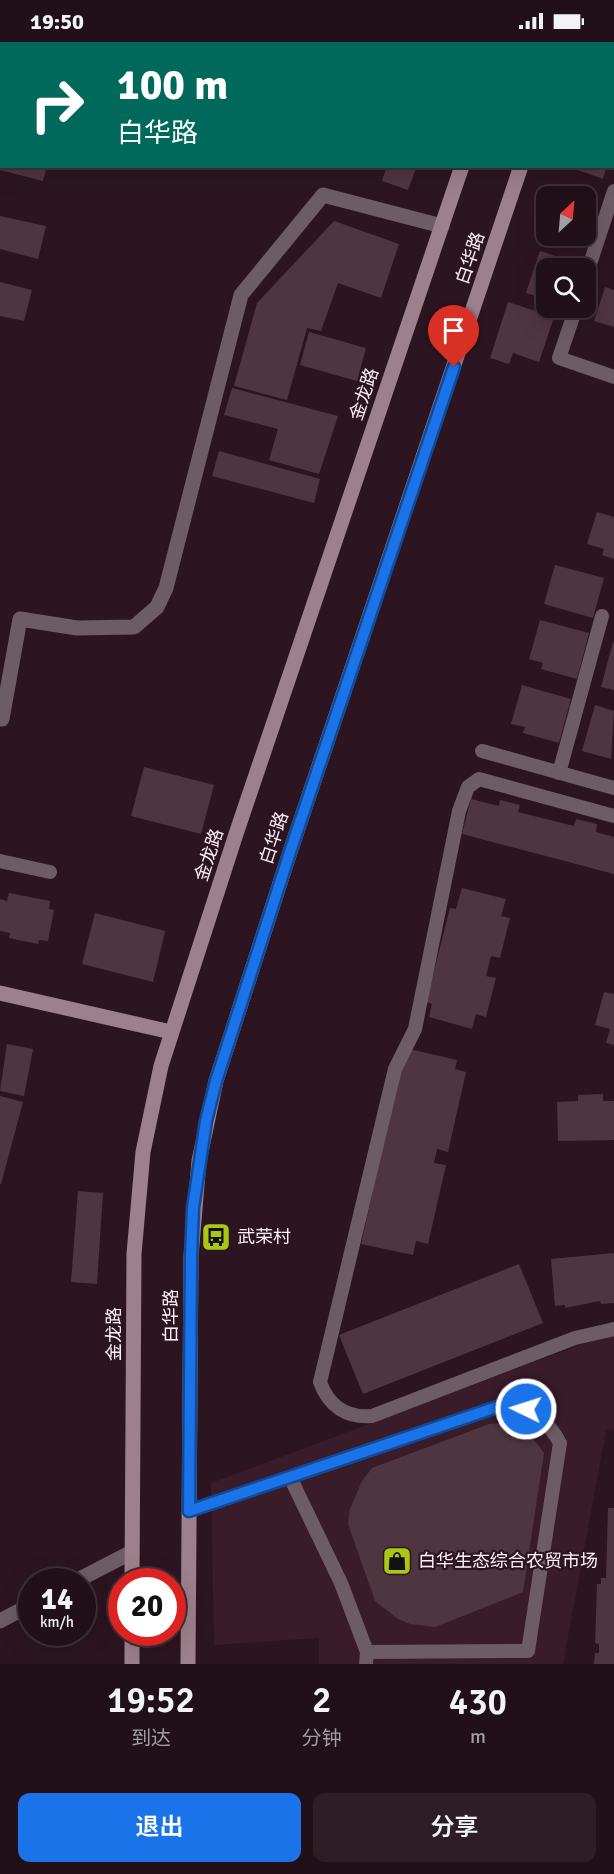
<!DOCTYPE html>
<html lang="zh">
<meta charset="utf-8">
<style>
body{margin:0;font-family:Signika,"Noto Sans SC",sans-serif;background:#2d1e25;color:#f1f3f6;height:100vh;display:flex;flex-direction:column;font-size:22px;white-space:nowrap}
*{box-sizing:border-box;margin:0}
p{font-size:20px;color:#a29da2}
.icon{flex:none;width:33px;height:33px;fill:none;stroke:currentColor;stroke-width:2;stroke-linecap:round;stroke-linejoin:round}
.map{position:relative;height:1622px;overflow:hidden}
.drawer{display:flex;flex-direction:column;background:#211018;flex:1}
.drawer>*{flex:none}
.hud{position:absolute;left:0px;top:0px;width:615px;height:126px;box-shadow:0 6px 24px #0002,0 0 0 2px #3e3037;background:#00695c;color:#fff;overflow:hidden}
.needle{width:39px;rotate:26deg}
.buttons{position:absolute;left:536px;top:144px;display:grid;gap:12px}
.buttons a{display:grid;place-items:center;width:60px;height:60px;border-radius:12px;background:#211018;box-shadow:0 6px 24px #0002,0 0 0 2px #3e3037;font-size:30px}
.speed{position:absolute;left:18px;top:1526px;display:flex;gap:12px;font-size:30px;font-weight:700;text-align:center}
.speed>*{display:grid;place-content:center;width:78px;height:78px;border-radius:50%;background:#211018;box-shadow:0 6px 24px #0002,0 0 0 2px #3e3037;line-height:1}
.speed small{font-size:15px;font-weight:400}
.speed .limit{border:9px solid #d22;background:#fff;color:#111}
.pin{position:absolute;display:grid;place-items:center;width:51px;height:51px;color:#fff;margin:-62px -26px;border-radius:50% 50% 50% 0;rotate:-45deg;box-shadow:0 0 6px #0007}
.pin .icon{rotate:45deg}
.me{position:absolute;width:66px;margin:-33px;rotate:274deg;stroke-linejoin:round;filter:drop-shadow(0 0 4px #0008)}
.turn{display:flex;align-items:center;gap:21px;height:126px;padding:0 18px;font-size:27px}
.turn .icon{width:78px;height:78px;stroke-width:2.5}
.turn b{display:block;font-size:42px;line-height:51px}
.eta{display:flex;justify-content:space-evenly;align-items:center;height:102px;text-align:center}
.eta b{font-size:36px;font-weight:600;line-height:42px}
.primary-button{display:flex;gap:12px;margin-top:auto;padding:12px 18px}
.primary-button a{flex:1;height:69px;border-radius:12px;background:#1a73e8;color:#fff;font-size:24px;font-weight:600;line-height:69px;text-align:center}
.primary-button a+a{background:#2d1e25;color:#f1f3f6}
.status{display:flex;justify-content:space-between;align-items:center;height:42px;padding:0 30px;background:#211018;direction:ltr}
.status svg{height:16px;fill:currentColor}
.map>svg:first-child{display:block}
.built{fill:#391b2a}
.building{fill:#4f3540}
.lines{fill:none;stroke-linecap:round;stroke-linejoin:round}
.lane{stroke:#6e5c64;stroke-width:14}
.street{stroke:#6e5c64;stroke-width:15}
.secondary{stroke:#9c808c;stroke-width:15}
.route-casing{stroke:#114b97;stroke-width:15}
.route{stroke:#1a73e8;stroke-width:10}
.labels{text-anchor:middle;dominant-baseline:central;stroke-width:4.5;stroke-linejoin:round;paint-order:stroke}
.street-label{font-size:18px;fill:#fef0f6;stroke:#2c1520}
.poi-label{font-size:18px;fill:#fef0f6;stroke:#2c1520;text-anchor:start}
</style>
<div class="status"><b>19:50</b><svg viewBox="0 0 49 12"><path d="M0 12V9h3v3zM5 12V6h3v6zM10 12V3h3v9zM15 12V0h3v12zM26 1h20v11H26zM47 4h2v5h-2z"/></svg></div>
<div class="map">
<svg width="614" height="1622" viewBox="0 0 614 1622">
<rect width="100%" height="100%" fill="#2c1520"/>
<polygon class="built" points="612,1291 614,1292 614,1388 606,1389 563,1622 319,1622 319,1596 214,1603 211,1441"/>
<g class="building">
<polygon points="0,124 47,124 43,139 0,128"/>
<polygon points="387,124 417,124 408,148 382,139"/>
<polygon points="566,124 607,124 603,137"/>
<polygon points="559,149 576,154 557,154"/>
<polygon points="585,157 596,160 586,193 585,193"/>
<polygon points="0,174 46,184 38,217 0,207"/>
<polygon points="334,179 399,202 381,256 338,241 321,289 307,286 287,358 234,344 257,261"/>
<polygon points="564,194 585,194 583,200"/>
<polygon points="540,209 576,221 575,226 546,226 546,257 526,251"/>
<polygon points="0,240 32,248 24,279 0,274"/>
<polygon points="605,245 614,248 614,285 594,279"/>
<polygon points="508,260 554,275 539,320 513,311 509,322 490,316"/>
<polygon points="309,290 366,306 357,339 300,323"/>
<polygon points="232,346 338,374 319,432 269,418 278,387 224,373"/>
<polygon points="219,409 320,437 314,461 212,434"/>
<polygon points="597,470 614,475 614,517 602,513 604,507 587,502"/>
<polygon points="555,523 604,536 593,576 544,562"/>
<polygon points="540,578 589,591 577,637 541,627 543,621 529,617"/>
<polygon points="613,600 614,601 614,648 601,645"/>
<polygon points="522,643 571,657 559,701 523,691 525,685 511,682"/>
<polygon points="595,663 614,669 611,717 582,709"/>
<polygon points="144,725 214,743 201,792 131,774"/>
<polygon points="471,757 499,764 500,758 520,763 518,770 574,784 576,777 597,782 596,790 614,795 614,832 462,792"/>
<polygon points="462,846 506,857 501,874 510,876 500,916 491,914 486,934 496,936 486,975 476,972 472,987 429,975 432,962 426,960 450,866 456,867"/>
<polygon points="9,851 50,859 49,867 54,868 48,899 39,898 38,902 9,896 10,891 0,889 0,857 7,859"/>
<polygon points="95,871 165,889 153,940 82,922"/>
<polygon points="604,950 614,952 614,1003 606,1001 610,987 595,983"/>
<polygon points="7,1002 33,1007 24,1054 0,1049"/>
<polygon points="405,1006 457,1018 455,1027 466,1030 448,1110 437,1107 434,1121 446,1123 428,1202 416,1199 413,1213 361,1202"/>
<polygon points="603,1052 603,1059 614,1059 614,1098 558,1099 557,1060 578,1059 578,1053"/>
<polygon points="0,1054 23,1060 1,1142 0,1142"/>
<polygon points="78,1149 103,1151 97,1242 71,1240"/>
<polygon points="614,1211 614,1261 601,1262 600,1259 565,1266 565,1263 555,1264 551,1217"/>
<polygon points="519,1222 543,1281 363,1352 339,1293"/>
<polygon points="500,1381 521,1385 530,1392 544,1411 523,1550 435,1585 410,1582 398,1577 375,1559 348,1482 350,1467 362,1439 372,1426 489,1382"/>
<polygon points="608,1466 614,1466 614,1622 594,1622 595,1611 599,1611 599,1602 595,1601 597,1542 601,1542 601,1536 606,1536"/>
</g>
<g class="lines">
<g class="lane">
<polyline points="585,237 614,149"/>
<polyline points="576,266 559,316 614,335"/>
<polyline points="482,709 614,746"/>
<polyline points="559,731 602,574"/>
<path d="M614,774L479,737L468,745L459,769L415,987L395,1027L320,1340C329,1365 347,1376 372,1374L575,1296L614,1287"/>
<polyline points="0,819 50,830"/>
<polyline points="290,1435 341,1541 367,1610 366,1622"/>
<path d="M189,1469L503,1363C530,1366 547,1377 560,1401L528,1609L367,1610"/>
</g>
<g class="street">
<polyline points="2,677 20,577 77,586 134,585 157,565 166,546 241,253 323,153 442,184"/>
<polyline points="76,1539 132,1510"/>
<polyline points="0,1579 32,1562"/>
</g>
<g class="secondary">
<polyline points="501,2 501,0"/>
<polyline points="561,2 561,0"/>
<polyline points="0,951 171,990"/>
<polyline points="132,1539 134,1212 143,1110 161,1024 236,792 462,124"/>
<polyline points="132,1622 132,1590"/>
<polyline points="188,1622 191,1214 199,1119 216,1039 290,810 521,124"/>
</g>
</g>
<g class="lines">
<g class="route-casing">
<polyline id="route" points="454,325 290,810 216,1039 206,1079 193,1166 191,1214 189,1469 503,1363 526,1367"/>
</g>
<use href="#route" class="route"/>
</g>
<defs>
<g id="bus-square" transform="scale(1.5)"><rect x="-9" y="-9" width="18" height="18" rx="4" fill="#abc614" stroke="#2c1520"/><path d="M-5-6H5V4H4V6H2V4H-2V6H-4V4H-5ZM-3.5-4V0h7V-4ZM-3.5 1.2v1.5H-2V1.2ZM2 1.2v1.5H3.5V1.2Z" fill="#111"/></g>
<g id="shop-square" transform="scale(1.5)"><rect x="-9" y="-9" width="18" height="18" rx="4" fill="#abc614" stroke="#2c1520"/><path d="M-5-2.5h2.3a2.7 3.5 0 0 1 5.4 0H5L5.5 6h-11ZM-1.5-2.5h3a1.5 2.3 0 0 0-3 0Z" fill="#111"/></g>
</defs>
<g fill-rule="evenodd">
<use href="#bus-square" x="216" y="1195"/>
<use href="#shop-square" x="397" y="1519"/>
</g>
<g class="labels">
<g class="street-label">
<text transform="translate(470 216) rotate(-71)">白华路</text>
<text transform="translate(364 352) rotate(-71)">金龙路</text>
<text transform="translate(274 796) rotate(-72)">白华路</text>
<text transform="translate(209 813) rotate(-72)">金龙路</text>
<text transform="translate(171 1274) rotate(-90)">白华路</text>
<text transform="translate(114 1292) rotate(-90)">金龙路</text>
</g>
<g class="poi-label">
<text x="237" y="1195">武荣村</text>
<text x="418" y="1519">白华生态综合农贸市场</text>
</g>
</g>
</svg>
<div class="buttons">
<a><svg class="needle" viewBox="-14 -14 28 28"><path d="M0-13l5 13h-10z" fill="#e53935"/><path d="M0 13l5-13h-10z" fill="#a29da2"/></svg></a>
<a><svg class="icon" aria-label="search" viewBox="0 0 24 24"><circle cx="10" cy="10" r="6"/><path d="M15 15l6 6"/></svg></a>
</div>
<div class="speed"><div>14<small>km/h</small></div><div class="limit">20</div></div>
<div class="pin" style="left:454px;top:325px;background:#d93025"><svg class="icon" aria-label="arrive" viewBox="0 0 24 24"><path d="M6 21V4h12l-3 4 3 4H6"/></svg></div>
<svg class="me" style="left:526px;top:1367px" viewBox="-20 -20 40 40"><circle r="17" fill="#1a73e8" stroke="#fff" stroke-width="3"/><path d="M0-11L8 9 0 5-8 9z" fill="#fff"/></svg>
<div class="hud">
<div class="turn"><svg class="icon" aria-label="right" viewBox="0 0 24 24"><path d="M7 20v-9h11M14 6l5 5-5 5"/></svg><div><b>100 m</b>白华路</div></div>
</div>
</div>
<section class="drawer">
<div class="eta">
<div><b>19:52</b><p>到达</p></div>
<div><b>2</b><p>分钟</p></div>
<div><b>430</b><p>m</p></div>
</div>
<div class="primary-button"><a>退出</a><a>分享</a></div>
</section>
